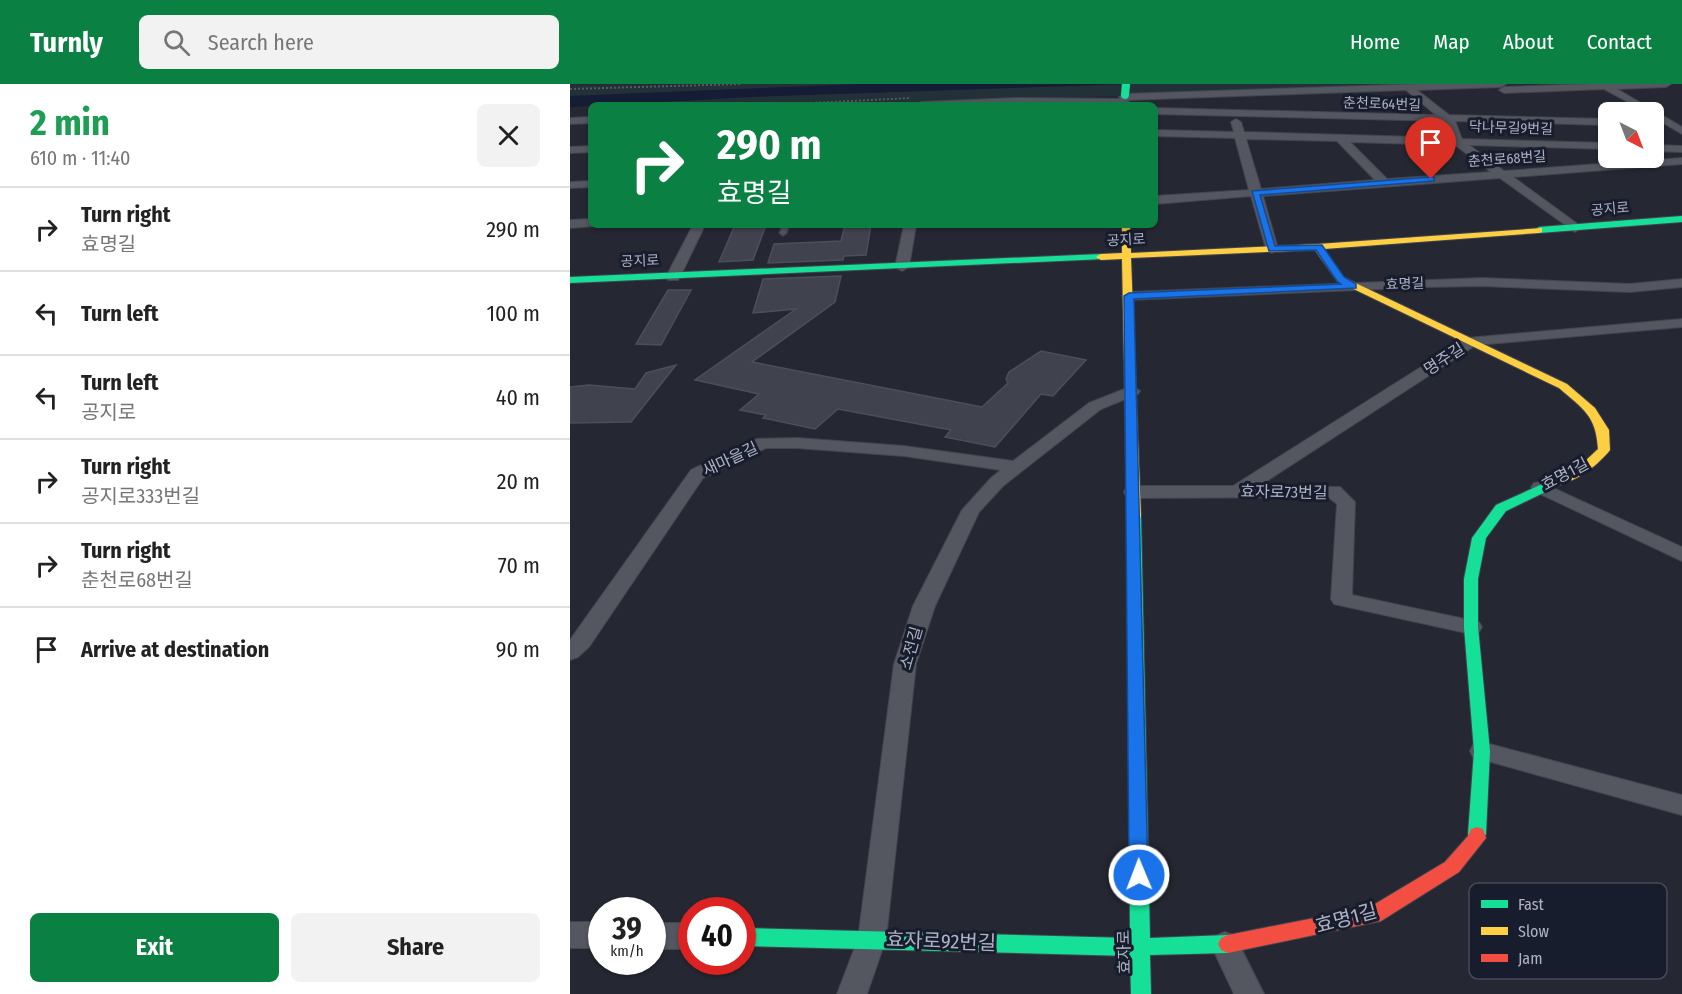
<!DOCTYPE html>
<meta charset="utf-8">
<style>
body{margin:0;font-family:"Fira Sans Condensed","Noto Sans KR",sans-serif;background:#f2f2f2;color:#222;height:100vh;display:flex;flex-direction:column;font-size:22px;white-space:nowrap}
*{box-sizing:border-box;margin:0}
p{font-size:20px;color:#767676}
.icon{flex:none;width:33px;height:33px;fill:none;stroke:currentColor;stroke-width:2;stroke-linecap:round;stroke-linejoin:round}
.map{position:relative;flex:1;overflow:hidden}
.details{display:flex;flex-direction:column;background:#fff;width:570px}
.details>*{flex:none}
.guide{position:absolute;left:18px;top:18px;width:570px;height:126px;border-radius:9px;box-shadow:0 2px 4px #0004;background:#0b8043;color:#fff;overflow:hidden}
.needle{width:39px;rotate:138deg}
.tools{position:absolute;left:1028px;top:18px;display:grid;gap:12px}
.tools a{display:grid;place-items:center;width:66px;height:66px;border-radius:9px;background:#fff;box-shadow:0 2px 4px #0004;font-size:30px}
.speed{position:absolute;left:18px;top:813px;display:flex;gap:12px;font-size:30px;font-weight:700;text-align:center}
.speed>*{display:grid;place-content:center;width:78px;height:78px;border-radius:50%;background:#fff;box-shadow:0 2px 4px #0004;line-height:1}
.speed small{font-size:15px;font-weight:400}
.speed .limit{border:9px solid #d22;background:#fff;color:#111}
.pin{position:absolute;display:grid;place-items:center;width:51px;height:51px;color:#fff;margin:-62px -26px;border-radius:50% 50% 50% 0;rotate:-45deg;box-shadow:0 0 6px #0007}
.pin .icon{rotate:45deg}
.me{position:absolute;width:66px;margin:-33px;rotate:359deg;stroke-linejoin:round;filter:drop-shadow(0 0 4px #0008)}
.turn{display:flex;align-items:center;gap:21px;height:126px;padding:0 30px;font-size:27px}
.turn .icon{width:78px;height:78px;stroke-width:2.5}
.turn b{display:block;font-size:42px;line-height:51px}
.round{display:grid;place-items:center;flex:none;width:63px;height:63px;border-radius:9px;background:#f2f2f2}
.overview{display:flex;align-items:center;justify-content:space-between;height:102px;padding:0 30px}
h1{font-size:36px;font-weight:700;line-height:45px;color:#1e9e55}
.cta{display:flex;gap:12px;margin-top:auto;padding:12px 30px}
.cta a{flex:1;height:69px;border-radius:9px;background:#0b8043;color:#fff;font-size:24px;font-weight:700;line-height:69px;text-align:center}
.cta a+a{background:#f2f2f2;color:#222}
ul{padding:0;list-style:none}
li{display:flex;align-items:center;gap:18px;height:84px;padding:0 30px;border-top:2px solid #e0e0e0}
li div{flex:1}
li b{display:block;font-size:22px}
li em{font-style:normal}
header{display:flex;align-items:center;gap:36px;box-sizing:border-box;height:84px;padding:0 30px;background:#0b8043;color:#fff}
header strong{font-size:28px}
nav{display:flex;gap:33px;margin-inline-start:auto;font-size:21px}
.search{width:420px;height:54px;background:#f2f2f2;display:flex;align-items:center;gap:15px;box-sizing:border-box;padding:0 21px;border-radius:9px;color:#767676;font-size:22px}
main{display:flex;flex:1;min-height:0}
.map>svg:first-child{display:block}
.green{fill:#223138}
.water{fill:#151c35}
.building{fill:#40434d;stroke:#4c4f5a;stroke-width:1.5}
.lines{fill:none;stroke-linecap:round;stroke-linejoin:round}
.lane-casing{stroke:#42454f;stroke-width:3}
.street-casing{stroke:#42454f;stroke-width:2}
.fast-casing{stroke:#42454f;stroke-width:2}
.slow-casing{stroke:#42454f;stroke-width:2}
.jam-casing{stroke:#42454f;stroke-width:2}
.path{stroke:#565a63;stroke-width:2;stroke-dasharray:2 2;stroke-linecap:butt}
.lane{fill:#545760;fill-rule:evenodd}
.street{fill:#545760;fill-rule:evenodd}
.fast{fill:#16e098;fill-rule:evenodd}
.slow{fill:#ffcf43;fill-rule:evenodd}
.jam{fill:#f24e42;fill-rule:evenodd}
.fast-bridge-casing{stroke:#42454f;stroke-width:9;stroke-linecap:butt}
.fast-bridge{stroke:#16e098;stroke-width:8}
.route{fill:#1a73e8;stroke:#114b97;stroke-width:1.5}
.labels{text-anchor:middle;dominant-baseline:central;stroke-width:6;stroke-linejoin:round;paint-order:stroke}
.far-street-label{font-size:14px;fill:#adb2c5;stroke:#181d2d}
.street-label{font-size:16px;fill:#adb2c5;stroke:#181d2d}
.near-street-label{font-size:20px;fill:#adb2c5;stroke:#181d2d}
.key{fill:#181d2d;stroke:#454a5b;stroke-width:1.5}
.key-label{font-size:16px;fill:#adb2c5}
</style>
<header>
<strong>Turnly</strong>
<div class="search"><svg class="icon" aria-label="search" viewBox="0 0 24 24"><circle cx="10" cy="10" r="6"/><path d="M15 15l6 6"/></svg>Search here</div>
<nav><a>Home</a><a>Map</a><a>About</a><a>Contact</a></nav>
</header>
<main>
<section class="details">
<div class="overview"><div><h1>2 min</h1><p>610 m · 11:40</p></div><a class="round"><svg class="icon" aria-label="close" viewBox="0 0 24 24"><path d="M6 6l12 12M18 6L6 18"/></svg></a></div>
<ul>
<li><svg class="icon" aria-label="right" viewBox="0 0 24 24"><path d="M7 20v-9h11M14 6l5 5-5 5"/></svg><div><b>Turn right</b><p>효명길</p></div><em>290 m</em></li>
<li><svg class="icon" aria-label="left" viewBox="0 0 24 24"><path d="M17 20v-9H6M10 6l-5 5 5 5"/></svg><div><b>Turn left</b></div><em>100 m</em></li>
<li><svg class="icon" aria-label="left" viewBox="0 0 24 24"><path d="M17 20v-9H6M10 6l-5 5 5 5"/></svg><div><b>Turn left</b><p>공지로</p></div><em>40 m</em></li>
<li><svg class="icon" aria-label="right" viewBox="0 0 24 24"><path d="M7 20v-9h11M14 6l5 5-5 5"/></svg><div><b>Turn right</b><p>공지로333번길</p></div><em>20 m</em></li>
<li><svg class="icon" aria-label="right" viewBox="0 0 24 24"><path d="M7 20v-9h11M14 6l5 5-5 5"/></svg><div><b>Turn right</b><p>춘천로68번길</p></div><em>70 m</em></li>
<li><svg class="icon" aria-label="arrive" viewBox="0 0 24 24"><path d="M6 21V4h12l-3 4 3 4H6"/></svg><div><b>Arrive at destination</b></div><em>90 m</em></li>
</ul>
<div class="cta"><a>Exit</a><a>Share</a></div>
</section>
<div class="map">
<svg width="1112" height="910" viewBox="0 0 1112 910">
<rect width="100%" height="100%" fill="#252832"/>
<g class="green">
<polygon points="290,0 0,12 0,1"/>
<polygon points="557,0 879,0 291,21 44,21 180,13"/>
</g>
<polygon class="water" points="290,0 557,0 180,13 0,23 0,12"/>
<g class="building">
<polygon points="165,141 196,141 183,176 149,178"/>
<polygon points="275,141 301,141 296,171 274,172 273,176 198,179 204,160 271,157"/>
<polygon points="271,192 265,218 182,278 412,323 438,299 436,295 439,288 471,267 516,276 483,312 471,310 425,363 375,353 381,346 268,325 245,345 193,334 196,331 170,326 189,310 125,296 226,225 183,229 193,195"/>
<polygon points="98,206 121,206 91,261 66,260"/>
<polygon points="106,281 61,338 0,339 0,303 19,301 65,305 76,289"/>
</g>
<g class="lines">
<g class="lane-casing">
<polygon id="lane" points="213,141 219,141 216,149 213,151 210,149"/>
</g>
<g class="street-casing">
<g id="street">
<path d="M851,0H936L931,3L847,6L879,31L1038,35V41L885,37L892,55L1038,59V65L899,61L934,87L1112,74V80L943,93L1009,141L1011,144L1005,148L930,94L693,112L708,165L702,169L696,165L681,112L585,120V112L679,106L665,54L585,52V46L664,48L661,38L666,35L671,38L674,48L881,54L875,37L585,30V24L866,31L836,6L557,16L559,18L554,21H346L351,18L447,14L551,15L549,13L554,10ZM676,55L767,57L805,96L691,105ZM780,58L885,61L921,88L817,95Z"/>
<polygon points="1021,0 1101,0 1096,3 1047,5 1112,43 1112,50 1083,33 1083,28 1077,28 1034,5 934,9 929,6 934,3"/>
<polygon points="21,33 21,39 0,40 0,34"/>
<polygon points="1083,61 1112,62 1112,68 1083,67"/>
<polygon points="21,62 21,68 0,69 0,63"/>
<polygon points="21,97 21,103 0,104 0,98"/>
<polygon points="21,135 21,141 25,142 0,144 0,136"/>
<polygon points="123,141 135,141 110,193 108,196 98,196 96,193"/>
<polygon points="334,141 346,141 339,183 332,187 325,183"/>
<polygon points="912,194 1060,200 1112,195 1112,203 1060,208 912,202 855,203 559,216 552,212 559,208"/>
<polygon points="1112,235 1112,243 906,261 689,402 770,403 785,418 782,511 909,538 912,543 909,548 901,550 764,520 761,515 767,420 758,413 563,414 556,412 554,408 556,404 563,402 663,402 897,254"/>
<polygon points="562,302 570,307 568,310 531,325 433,402 409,428 365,522 346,580 316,855 297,910 267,910 288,855 324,580 343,522 392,426 421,394 431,386 334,372 227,364 196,364 133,394 19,563 8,573 0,576 0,556 121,386 187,355 227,354 334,362 443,377 519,319"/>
<polygon points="970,398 1112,463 1112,477 964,407 961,403 964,399"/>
<polygon points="912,658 1112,711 1112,731 903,673 900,667 903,661"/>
<rect x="0" y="838" width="32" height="26"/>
<rect x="82" y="839" width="40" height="26"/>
<polygon points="655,848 665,852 694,910 664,910 641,861 645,852"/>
</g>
</g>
<g class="fast-casing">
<g id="fast">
<polygon points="1112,132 1112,138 969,149 965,146 969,143"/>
<polygon points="531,170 534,171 534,175 0,199 0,193"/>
<polygon points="990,392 996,396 994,399 936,427 916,454 908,495 908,543 920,667 916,750 913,755 907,757 901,755 898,750 904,667 894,543 894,495 902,454 926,421"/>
<polygon points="564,428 571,432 580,854 658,851 665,854 668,860 665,866 658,869 580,871 581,910 561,910 560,872 172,862 172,844 560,854 557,432"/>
</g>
</g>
<g class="slow-casing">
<path id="slow" d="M552,141H560L561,169L748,160L972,144V148L969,149L754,165L773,193L997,300L1025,324L1039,346L1040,366C1030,379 1003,402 986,399L984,396L986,393L1012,380L1028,365C1026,331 1013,325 989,304L767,197L745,166L561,174L571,432L569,435H559L557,432L552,175L531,176L526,173L531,170L552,169Z"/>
</g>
<g class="jam-casing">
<polygon id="jam" points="907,743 913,745 916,754 889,788 811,837 658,869 651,866 648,860 651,854 658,851 800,823 875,778 898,752 901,745"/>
</g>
<g class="path">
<polyline points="0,5 172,0"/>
<polyline points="201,21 341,14"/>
</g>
<use href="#lane" class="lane"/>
<use href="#street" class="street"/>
<use href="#fast" class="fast"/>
<use href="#slow" class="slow"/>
<use href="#jam" class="jam"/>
<g class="fast-bridge-casing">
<polyline id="fast-bridge" points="555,11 556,0"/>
</g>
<use href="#fast-bridge" class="fast-bridge"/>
</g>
<polygon class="route" points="861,93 864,93 864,97 690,111 705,162 752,161 774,193 786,200 786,204 564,215 578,791 576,797 569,799 562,797 559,791 554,212 559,209 771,200 767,197 746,166 699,167 682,107"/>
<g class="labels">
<g class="far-street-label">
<text transform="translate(812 20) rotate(2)">춘천로64번길</text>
<text transform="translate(941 44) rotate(2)">닥나무길9번길</text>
<text transform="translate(937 75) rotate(-4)">춘천로68번길</text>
<text transform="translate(1040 125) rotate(-5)">공지로</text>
<text transform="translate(556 156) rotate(-3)">공지로</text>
<text transform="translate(70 177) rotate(-2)">공지로</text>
<text transform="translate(835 200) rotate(-2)">효명길</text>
</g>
<g class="street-label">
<text transform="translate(874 275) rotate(-33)">명주길</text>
<text transform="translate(160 375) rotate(-25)">새마을길</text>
<text transform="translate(995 390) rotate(-28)">효명1길</text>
<text transform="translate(714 408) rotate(1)">효자로73번길</text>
<text transform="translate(341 564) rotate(-74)">소전길</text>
<text transform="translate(554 868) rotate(-91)">효자로</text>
</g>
<g class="near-street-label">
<text transform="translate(776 834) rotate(-15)">효명1길</text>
<text transform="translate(371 857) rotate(2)">효자로92번길</text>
</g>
</g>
<rect x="899" y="799" width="198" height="96" rx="9" class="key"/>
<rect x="911" y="816" width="27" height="8" fill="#16e098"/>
<rect x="911" y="843" width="27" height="8" fill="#ffcf43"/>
<rect x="911" y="870" width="27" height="8" fill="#f24e42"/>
<g class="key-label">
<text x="948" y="826">Fast</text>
<text x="948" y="853">Slow</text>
<text x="948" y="880">Jam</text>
</g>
</svg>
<div class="tools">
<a><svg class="needle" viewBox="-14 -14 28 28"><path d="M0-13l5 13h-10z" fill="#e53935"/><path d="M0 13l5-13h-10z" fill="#767676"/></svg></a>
</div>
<div class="speed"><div>39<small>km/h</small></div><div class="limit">40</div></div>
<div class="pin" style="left:861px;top:95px;background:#d93025"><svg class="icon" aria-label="arrive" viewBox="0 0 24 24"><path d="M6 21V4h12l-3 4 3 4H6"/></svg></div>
<svg class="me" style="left:569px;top:791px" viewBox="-20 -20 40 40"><circle r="17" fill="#1a73e8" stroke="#fff" stroke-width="3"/><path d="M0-11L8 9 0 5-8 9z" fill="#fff"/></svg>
<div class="guide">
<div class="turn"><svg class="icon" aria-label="right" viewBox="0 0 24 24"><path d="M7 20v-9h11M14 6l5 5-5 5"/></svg><div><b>290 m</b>효명길</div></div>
</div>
</div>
</main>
